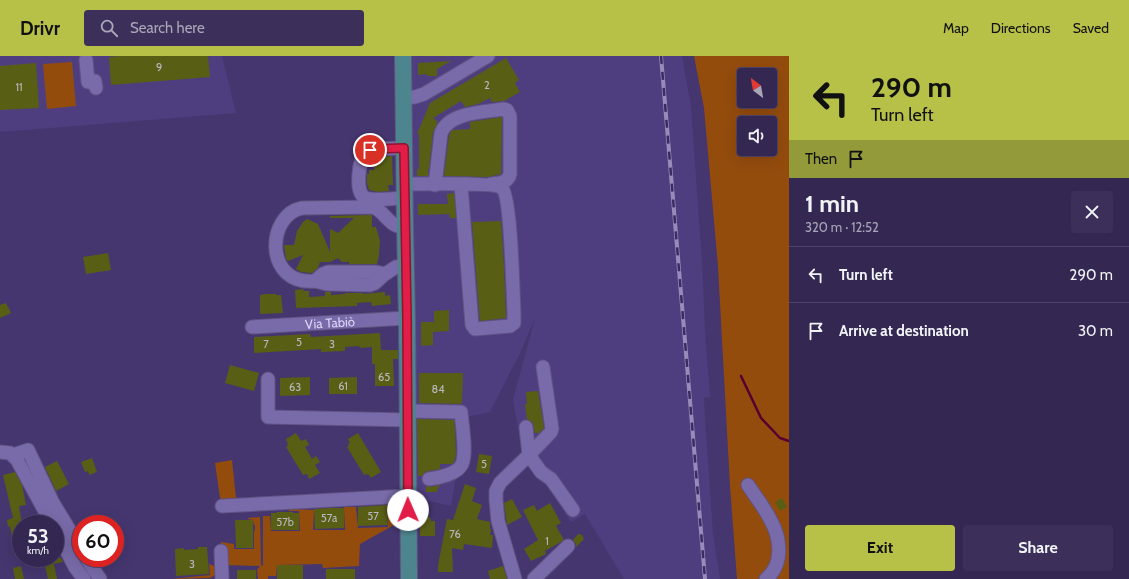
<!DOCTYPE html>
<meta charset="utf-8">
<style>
body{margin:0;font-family:Cabin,sans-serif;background:#3c305a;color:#f1f3f6;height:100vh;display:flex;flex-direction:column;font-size:15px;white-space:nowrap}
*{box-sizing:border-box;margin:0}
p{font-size:13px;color:#a9a6b8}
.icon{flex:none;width:22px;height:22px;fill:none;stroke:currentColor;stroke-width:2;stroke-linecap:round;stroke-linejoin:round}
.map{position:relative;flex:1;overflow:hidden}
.drawer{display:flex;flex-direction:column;background:#342853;width:340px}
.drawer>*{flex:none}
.guide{background:#b7c148;color:#111;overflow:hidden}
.needle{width:26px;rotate:329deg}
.buttons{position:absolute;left:737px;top:12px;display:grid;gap:8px}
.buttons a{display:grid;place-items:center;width:40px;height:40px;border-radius:4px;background:#342853;box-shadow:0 4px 16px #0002,0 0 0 1px #4e446a;font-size:20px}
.speed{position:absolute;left:12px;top:459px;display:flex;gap:8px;font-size:20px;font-weight:700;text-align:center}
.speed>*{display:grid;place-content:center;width:52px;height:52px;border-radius:50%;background:#342853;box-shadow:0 4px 16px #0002,0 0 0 1px #4e446a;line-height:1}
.speed small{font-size:10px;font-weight:400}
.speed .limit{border:6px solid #d22;background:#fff;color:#111}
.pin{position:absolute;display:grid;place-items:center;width:34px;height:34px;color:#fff;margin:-17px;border:2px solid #fff;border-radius:50%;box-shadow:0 1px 4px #0007}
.me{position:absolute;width:44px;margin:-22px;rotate:359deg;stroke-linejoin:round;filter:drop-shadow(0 0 3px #0008)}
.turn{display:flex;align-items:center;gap:14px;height:84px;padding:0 16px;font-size:18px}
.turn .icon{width:52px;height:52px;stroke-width:2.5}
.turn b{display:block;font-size:28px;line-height:34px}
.then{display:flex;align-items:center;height:38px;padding:0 16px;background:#0003;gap:8px;font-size:15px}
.round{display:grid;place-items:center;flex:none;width:42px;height:42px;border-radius:4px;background:#3c305a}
.head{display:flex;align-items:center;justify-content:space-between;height:68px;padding:0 16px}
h1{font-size:24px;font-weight:700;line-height:30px}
.cta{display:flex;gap:8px;margin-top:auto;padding:8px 16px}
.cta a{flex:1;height:46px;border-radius:4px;background:#b7c148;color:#111;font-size:16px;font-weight:700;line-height:46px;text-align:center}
.cta a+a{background:#3c305a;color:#f1f3f6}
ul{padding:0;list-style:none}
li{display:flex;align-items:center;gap:12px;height:56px;padding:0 16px;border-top:1px solid #4e446a}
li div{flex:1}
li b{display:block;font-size:15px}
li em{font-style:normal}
header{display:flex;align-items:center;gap:24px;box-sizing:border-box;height:56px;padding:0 20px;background:#b7c148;color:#111}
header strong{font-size:19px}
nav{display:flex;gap:22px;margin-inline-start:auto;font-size:14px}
.search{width:280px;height:36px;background:#3c305a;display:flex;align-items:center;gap:10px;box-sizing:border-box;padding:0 14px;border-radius:4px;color:#a9a6b8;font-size:15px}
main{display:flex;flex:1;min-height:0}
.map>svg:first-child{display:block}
.built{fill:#4f3e7f}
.green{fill:#944c0d;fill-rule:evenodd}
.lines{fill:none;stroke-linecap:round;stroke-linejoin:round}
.stream{stroke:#550030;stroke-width:2.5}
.building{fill:#595e15}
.minor-casing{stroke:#615384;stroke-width:15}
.major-casing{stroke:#615384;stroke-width:18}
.minor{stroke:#796ba9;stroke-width:13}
.major{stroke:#4d858f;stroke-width:16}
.rail-casing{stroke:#978cb9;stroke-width:4}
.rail{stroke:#3b2b63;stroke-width:2.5;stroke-dasharray:8;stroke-linecap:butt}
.route-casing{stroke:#92132f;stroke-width:10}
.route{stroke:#e11d48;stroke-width:7}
.labels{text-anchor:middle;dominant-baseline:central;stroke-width:4;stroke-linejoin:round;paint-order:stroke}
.number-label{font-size:11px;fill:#bbb8c0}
.street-label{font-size:13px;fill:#dcd6f9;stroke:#3b2b63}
</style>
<header>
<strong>Drivr</strong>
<div class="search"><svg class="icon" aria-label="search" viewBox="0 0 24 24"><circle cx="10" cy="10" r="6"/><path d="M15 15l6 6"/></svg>Search here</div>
<nav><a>Map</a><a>Directions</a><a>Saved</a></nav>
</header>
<main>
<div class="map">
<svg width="789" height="523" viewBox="0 0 789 523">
<rect width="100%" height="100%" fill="#45366f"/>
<g class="built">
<polygon points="0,0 222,0 236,57 0,76"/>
<polygon points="403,0 682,0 691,51 702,206 705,274 710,341 704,342 705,363 713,478 720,523 624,523 585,458 571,466 522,393 513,344 535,262 521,295 490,356 466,361 451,450 408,440"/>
</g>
<g class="green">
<path d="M694,0H789V523H737L730,430L718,210L704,52ZM744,19H770V45H744ZM744,67H770V93H744Z"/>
<polygon points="72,6 76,50 47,53 43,8"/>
<polygon points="232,404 236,442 222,443 220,442 215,407"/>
<polygon points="400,446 401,465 360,488 359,510 323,512 322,508 277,509 276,520 268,520 268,523 258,523 257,514 260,510 225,509 223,507 221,486 234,488 234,493 254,493 254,475 255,474 255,469 254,469 253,464 248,463 248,462 260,461 261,509 263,510 263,460 270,460 271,475 300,475 299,455 289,455 289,453 314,454 313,474 345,474 344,451 356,451 358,472 388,471 387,447"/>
<polygon points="209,508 217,511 218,517 210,522 171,523 210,519"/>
</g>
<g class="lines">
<polyline class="stream" points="741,320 761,362 780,382 789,385"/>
</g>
<g class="building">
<polygon points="120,0 208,0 210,21 111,29 109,1"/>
<polygon points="506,2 519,24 515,27 520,36 504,45 492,46 490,42 478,48 465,51 461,45 433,62 437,65 437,69 433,76 429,113 428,113 428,120 417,120 417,113 419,113 419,78 417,78 430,47"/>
<polygon points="451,5 437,13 437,20 427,20 427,18 418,19 418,7"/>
<polygon points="36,7 39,52 0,54 0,10"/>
<polygon points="502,61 501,118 488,121 444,120 449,80 451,75 453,74 470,73 470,66"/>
<polygon points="392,100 393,129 388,129 389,135 378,136 369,134 367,127 367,118 369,118 369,114 374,114 374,101"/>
<polygon points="454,137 456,162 450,162 449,158 418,159 418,148 448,148 447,138"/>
<polygon points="371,159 372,159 372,171 376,171 380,185 379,200 377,208 349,208 349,206 342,206 338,202 330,206 320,206 318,212 312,217 301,216 296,213 303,199 288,205 286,203 284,189 294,189 297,175 303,166 307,163 318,168 330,196 330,173 338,177 354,162 330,162 330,160"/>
<polygon points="501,165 504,212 506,262 480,265 472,166"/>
<polygon points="108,197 111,214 86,218 83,201"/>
<polygon points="304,233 303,235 309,235 309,241 325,240 325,236 331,236 331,239 345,238 345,237 363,237 363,238 385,236 385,240 390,239 391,248 372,250 371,246 357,247 357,250 296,252 295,234"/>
<polygon points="265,238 276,238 276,239 281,239 283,257 260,258 260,239"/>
<polygon points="6,247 11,257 0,262 0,249"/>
<polygon points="449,254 449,275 433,276 433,289 421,290 421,266 434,266 434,255"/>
<polygon points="380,277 381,294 398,294 398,303 393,303 394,330 375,330 375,308 372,308 372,291 360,292 359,290 345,291 345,295 321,296 321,293 254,297 254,281 310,278 311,281"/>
<polygon points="230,309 259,317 254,335 225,327"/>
<polygon points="419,317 463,317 462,346 460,348 419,347"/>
<polygon points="310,321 310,339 280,340 280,322"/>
<polygon points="357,321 357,338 329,338 329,322"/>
<polygon points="538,335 544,372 539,377 535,377 533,367 527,363 525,348 527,348 526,336"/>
<polygon points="417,363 454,364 455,374 456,399 454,406 452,408 440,408 440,413 428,415 424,417 422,420 418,420"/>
<polygon points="296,377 301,385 306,383 309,389 305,391 312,403 316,400 320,406 315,409 320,417 309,423 307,418 303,419 286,391 288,390 287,388 288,388 286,383"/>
<polygon points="358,377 381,416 371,422 368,418 364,419 347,391 349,390 348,388 350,387 348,383"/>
<polygon points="479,398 492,400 489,418 476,416"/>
<polygon points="92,402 97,416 89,419 88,415 85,416 81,406"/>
<polygon points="57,405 69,428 56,435 45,411"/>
<polygon points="15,416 22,429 26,449 19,450 22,468 21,468 21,480 12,482 10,470 8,471 7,464 13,462 3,419"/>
<polygon points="465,428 476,432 472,445 482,449 477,463 490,466 490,473 491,473 490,479 493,479 492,492 464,488 463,494 452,492 453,516 438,516 438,509 447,463 453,464"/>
<polygon points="440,429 436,436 426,436 426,430 430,431"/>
<polygon points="782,442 787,451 780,455 775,446"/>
<polygon points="512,443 522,461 507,469 504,447"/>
<polygon points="550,447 561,467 556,470 564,484 559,487 545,495 546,498 531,505 524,493 538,484 523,454 534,449 537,455"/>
<polygon points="387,449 388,469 358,470 358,451"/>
<polygon points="330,452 344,452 344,472 315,473 314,453"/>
<polygon points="277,456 293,456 293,457 299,457 299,474 271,474 271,457 277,457"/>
<polygon points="430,461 431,465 435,465 435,480 420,480 420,464 423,464 422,462"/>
<polygon points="235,464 253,464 253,492 236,492"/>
<polygon points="578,478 582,479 584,483 576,491 576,488 573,484"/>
<polygon points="198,491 207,491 209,518 176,520 175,493 184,492 184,494 198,493"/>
<polygon points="43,502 61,502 63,506 54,508 57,523 48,523"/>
<rect x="277" y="509" width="26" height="14"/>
<polygon points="21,510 24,523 15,523 13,512"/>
<polygon points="503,510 507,523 490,523 488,515"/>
<rect x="326" y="513" width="29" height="10"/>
<rect x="237" y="514" width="19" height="9"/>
</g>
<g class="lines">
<g class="minor-casing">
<g id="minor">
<polyline points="86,4 88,26 95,25 96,32"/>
<polyline points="403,42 415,41 424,38 488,0"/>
<path d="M404,92L374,93C370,94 366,96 364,99C359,107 355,135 364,141C372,146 394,142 404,142"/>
<path d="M404,128C418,128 495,126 502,132C511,140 513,239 514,257V267L510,270L475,273L472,269L461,129"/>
<path d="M435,129L441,77C449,56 485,56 504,53L507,54L510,60V118C508,127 499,127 491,128"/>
<path d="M405,171C389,172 385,155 373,151L302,152C266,159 264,230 315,225L323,218L328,216H376L385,218L396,211L406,210"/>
<polyline points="315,225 327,228 370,229 375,227 385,218"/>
<path id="s1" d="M252,271L407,262"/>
<polyline points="268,323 268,361 408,364"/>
<path d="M408,355L461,356C462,369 467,397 462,408C458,418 438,422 429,423"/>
<polyline points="526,371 529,399 541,416 551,423 573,454"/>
<polyline points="0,396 10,397 17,404 52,468"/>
<polyline points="13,399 28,394 53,447 81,493"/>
<path d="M748,429C755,440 764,451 770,463C781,482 784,508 766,523"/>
<polyline points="222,450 408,440"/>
<polyline points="55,473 75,511 84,523"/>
<polyline points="221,495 222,523"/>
<polyline points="86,502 100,523"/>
<polyline points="515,523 498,465 496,444 496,435 500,427 504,423 529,399 551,376 552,373 543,311"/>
<polyline points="534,523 568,490"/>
</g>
</g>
<g class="major-casing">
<polyline id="major" points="403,0 405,171 407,262 409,523"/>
</g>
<use href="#minor" class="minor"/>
<use href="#major" class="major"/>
<g class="rail-casing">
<polyline id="rail" points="661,0 705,523"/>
</g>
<use href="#rail" class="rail"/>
</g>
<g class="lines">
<g class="route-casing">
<polyline id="route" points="370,94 374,93 404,92 407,262 408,454"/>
</g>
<use href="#route" class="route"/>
</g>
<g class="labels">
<g class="number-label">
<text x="159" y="11">9</text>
<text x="487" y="29">2</text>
<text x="19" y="31">11</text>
<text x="299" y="286">5</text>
<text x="266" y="288">7</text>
<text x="332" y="288">3</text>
<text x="384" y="321">65</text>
<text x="343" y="330">61</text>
<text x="295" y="331">63</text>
<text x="438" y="333">84</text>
<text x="484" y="408">5</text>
<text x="373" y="460">57</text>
<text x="329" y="462">57a</text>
<text x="285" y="466">57b</text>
<text x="455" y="478">76</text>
<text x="547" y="485">1</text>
<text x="192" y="508">3</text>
</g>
<g class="street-label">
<text stroke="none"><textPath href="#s1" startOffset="78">Via Tabiò</textPath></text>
</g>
</g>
</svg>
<div class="buttons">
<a><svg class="needle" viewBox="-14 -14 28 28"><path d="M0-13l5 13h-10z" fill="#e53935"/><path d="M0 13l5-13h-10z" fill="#a9a6b8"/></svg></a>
<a><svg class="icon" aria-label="sound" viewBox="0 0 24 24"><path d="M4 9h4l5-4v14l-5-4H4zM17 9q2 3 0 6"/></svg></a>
</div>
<div class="speed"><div>53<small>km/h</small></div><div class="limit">60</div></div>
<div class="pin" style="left:370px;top:94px;background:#d93025"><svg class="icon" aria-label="arrive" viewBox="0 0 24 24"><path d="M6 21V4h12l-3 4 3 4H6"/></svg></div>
<svg class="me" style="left:408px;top:454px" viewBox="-20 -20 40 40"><circle r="19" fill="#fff"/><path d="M0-13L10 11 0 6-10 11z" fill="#e11d48"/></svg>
</div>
<section class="drawer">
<div class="guide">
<div class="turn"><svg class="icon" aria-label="left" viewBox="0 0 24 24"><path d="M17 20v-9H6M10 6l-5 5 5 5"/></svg><div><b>290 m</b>Turn left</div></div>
<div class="then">Then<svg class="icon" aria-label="arrive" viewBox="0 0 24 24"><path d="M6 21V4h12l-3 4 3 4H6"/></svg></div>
</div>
<div class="head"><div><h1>1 min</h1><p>320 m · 12:52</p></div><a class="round"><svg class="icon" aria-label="close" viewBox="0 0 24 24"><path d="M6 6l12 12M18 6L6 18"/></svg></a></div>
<ul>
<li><svg class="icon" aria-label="left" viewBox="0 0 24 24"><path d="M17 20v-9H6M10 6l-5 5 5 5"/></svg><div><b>Turn left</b></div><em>290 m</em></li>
<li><svg class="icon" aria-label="arrive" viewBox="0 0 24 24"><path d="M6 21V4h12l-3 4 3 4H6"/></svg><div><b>Arrive at destination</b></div><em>30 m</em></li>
</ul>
<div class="cta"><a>Exit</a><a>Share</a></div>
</section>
</main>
